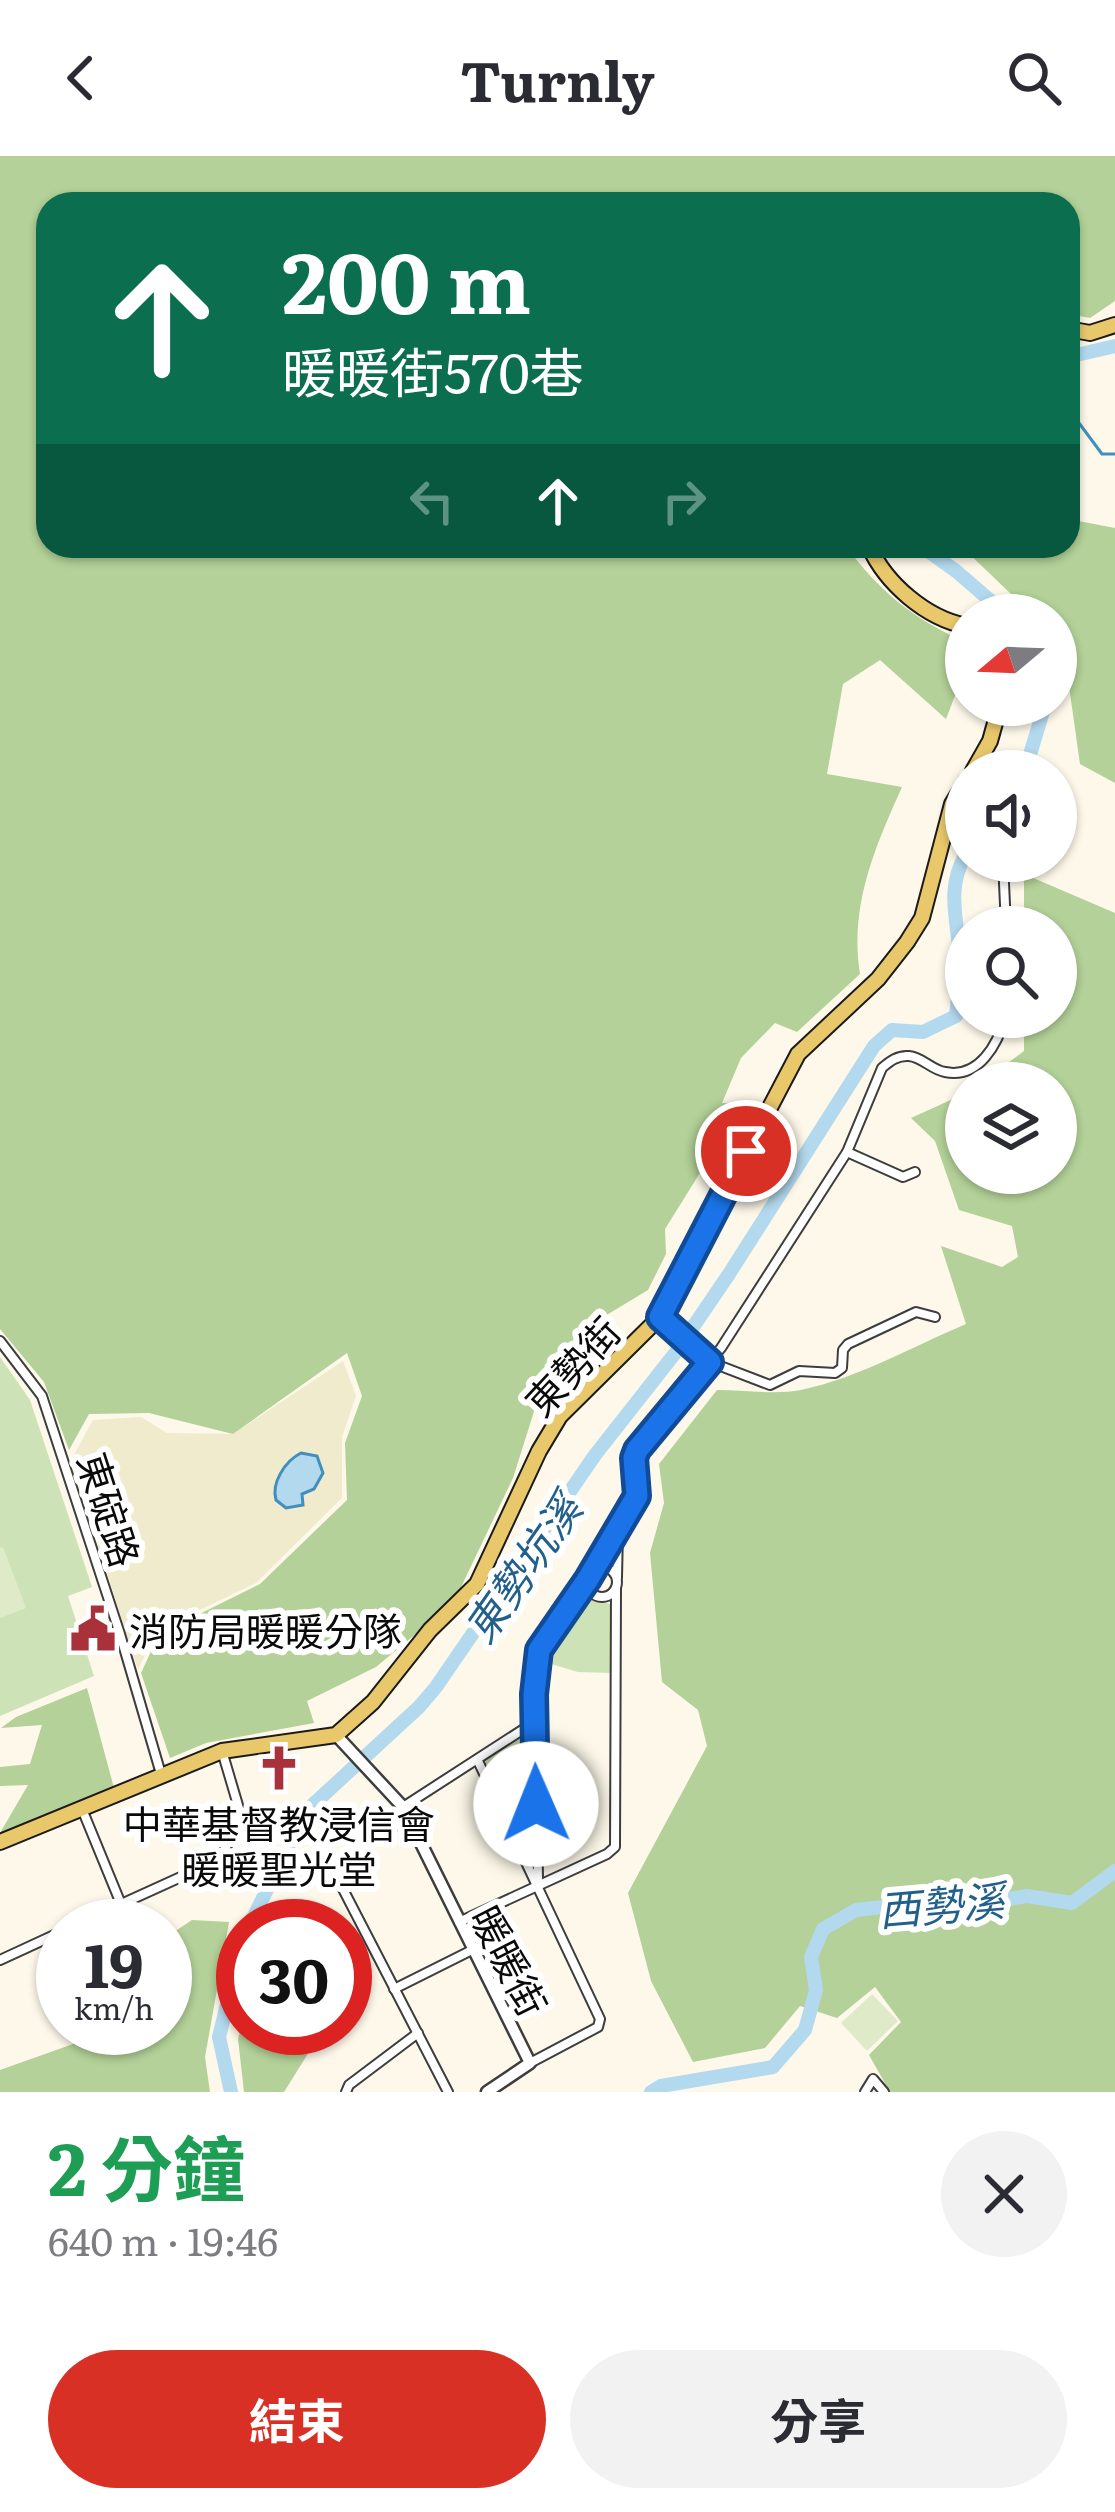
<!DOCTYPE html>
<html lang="zh-TW">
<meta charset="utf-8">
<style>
body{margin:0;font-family:Literata,"Noto Sans TC",serif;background:#f2f2f3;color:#2b2b33;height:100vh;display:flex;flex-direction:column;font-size:45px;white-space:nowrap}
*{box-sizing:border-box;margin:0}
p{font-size:39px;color:#7c7c81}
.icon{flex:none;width:66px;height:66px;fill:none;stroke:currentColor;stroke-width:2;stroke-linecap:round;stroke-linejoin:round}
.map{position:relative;height:1936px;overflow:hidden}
.sheet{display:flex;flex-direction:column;background:#fff;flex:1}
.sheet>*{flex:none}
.banner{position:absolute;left:36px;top:36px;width:1044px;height:366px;border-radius:36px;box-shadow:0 3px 9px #0004;background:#0b6e4f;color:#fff;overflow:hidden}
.needle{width:78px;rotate:251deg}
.fabs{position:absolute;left:945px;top:438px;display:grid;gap:24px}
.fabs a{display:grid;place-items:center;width:132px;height:132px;border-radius:50%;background:#fff;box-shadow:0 3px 9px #0004;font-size:60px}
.speed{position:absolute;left:36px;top:1743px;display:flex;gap:24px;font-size:60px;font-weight:700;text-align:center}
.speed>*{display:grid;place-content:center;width:156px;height:156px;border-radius:50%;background:#fff;box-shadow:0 3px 9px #0004;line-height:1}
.speed small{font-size:30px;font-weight:400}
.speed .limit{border:18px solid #d22;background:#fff;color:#111}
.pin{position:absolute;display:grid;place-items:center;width:102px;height:102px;color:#fff;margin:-51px;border:6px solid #fff;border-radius:50%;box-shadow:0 3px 12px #0007}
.me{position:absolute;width:132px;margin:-66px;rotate:359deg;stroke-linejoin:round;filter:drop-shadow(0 0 9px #0008)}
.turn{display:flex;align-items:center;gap:42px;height:252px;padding:0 48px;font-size:54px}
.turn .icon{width:156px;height:156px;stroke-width:2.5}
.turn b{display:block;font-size:84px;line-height:102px}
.lanes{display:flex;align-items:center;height:114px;padding:0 48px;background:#0003;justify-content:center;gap:60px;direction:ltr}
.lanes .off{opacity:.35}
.round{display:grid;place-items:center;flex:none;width:126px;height:126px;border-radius:63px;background:#f2f2f3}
.overview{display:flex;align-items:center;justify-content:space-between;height:204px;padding:0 48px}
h1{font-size:72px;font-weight:700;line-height:90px;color:#1e9e55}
.cta{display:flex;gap:24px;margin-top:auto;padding:24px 48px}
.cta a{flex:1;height:138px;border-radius:72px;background:#d93025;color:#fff;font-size:48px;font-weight:700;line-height:138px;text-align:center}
.cta a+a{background:#f2f2f3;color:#2b2b33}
header{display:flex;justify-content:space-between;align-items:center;height:156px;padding:0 48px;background:#fff;font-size:54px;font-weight:700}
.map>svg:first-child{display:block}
.farmland{fill:#efebcc}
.green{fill:#cee2b7}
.forest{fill:#b3d198}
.pitch{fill:#dfebc8}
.water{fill:#b3d9ee;stroke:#428fbd;stroke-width:3}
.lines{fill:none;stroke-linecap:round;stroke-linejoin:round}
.stream{stroke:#428fbd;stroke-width:3}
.river{stroke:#b3d9ee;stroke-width:14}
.minor-casing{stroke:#3d3d3d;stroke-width:12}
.tertiary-casing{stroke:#3d3d3d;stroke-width:15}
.primary-casing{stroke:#1b1b1b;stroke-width:18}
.minor{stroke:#fff;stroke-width:8}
.tertiary{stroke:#fff;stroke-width:10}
.primary{stroke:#e9c86c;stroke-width:14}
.route-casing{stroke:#114b97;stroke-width:30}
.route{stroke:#1a73e8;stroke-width:21}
.labels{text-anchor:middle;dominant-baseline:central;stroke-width:12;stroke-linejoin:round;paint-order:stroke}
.street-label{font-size:39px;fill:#0a0a0a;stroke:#fff}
.poi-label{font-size:39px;fill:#0a0a0a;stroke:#fff;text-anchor:start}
.water-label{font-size:42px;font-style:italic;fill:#22608c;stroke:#fff}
</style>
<header><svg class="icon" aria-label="back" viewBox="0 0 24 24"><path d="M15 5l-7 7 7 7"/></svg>Turnly<svg class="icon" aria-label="search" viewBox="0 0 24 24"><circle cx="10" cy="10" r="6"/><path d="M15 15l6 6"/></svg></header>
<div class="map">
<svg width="1115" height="1936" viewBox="0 0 1115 1936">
<rect width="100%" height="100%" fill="#fdf8e9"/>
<polygon class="farmland" points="343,1205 356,1240 342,1281 342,1342 256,1427 156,1475 138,1514 71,1304 93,1264 141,1261 167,1277 233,1278"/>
<g class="green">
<polygon points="0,1201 30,1244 92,1431 68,1440 94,1520 0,1560"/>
<polygon points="587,1441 610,1448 613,1454 612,1517 578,1516 541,1505 579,1443"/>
<polygon points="528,1577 534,1713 483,1606"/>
</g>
<g class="forest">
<path d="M0,0H1115V145L1090,162L1068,158V48H48V390H846C879,435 914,464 966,486V511L946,563L880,504L843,528L827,618L902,631C875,691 849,750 860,818L797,876L775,867L741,902L722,947L749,949L747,966L713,996L665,1073L666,1098L648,1134L600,1163L549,1208L513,1322L454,1446L376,1511L307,1545L314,1567L206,1587L170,1602L141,1517L159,1478L260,1428L347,1344L345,1287L362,1240L347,1197L233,1278L149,1257L89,1258L69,1294L44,1226L0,1173Z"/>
<polygon points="1068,363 1115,372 1115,627 1080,608 1063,488 1056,481 1056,459 1033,459 961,390 1068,390"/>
<path d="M1024,718L1115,757V1936H890L869,1899L901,1866L875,1831L837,1862L800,1850L765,1892L693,1906L651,1825L628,1737L707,1590L698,1554L662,1526L650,1397L664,1347L659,1308L717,1234C744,1234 775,1239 801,1234C861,1221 911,1191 966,1168L941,1090L1002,1111L1018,1101L1012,1070L959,1054L935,985L911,962L966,937V1017H1056V927H981L1024,895V861H1056V771H1024Z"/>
<polygon points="87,1532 114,1632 0,1677 28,1629 0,1630 0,1611 30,1608 42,1569 1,1572 16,1561"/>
<polygon points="192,1764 229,1766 205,1901 210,1936 0,1936 0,1914 118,1872 165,1872 165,1851 178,1841 165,1782"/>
<polygon points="243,1864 243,1872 324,1872 284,1936 244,1936 238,1883"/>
</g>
<g class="pitch">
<polygon points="3,1391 26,1452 0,1462 0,1392"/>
<polygon points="872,1838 898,1865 867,1895 841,1867"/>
</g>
<path class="water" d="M301,1297L317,1300L323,1317L314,1333L302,1338L303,1349L286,1352L276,1344C271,1327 285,1305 301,1297Z"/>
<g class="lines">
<polyline class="stream" points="1068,262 1079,267 1102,298 1115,298"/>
<g class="river">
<polyline points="1068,201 1115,190"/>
<polyline points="921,390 956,415 1007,459"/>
<polyline points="1025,615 1045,549"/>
<path d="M249,1770L306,1655L419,1551L436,1531L595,1299L676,1196L729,1118L874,890L892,874L923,876L956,860C958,841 961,821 960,802C958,765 945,733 966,698"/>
<polyline points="231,1936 219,1881 243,1783"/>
<polyline points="651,1936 661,1930 773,1911 805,1874 816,1834 811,1801 823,1773 856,1754 926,1746 983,1747 1027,1740 1072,1747 1115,1715"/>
</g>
<g class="minor-casing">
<g id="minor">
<polyline points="1003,705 1006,771"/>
<polyline points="847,996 903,1021 915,1016"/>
<polyline points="661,1162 710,1206 770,1229 799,1215 835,1217 842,1212 843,1194 848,1188 916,1156 935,1161"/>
<polyline points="0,1185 42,1240 120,1478 161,1618"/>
<circle cx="602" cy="1426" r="15"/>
<path d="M593,1415L637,1340L634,1302L637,1295L721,1192L847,996L882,912C890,905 898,899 909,900C922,901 932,914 945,916C979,923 998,888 1005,861"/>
<polyline points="617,1421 618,1376"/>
<polyline points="478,1605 600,1863 598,1871 530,1907"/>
<polyline points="403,1651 533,1567"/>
<polyline points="82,1653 121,1748"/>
<polyline points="407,1662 330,1708 448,1936"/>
<polyline points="538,1723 535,1510 539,1494 588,1423"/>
<polyline points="459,1766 607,1698 615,1691 616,1432"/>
<polyline points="73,1770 216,1705 232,1682 240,1656 222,1595"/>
<polyline points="0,1804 63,1775"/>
<polyline points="394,1833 472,1794"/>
<polyline points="346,1936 349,1929 418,1877"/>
<polyline points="865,1936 873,1923 884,1936"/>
</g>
</g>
<g class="tertiary-casing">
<polyline id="tertiary" points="336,1579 403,1651 530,1907 487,1936"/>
</g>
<g class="primary-casing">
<g id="primary">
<polyline points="1068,173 1090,177 1115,169"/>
<path d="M869,390C886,428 926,462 966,470"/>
<polyline points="973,615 990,585 1000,549"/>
<polyline points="0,1686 222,1595 336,1579 373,1546 430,1474 477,1428 539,1295 560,1260 660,1161 798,898 878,823 907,786 922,762 952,648 966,625"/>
</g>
</g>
<use href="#minor" class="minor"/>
<use href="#tertiary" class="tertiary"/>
<use href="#primary" class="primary"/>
</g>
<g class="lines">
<g class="route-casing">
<polyline id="route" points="536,1648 534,1538 539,1494 588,1423 637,1340 634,1302 637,1294 710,1206 660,1161 746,995"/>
</g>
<use href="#route" class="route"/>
</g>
<defs>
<g id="civic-bare" transform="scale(3.6)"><path d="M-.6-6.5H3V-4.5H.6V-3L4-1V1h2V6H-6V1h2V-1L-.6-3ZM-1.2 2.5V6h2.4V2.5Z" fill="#a9323a" stroke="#fff" stroke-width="2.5" paint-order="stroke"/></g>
<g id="church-bare" transform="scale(3.6)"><path d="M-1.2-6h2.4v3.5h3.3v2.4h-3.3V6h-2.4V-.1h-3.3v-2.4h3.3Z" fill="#a9323a" stroke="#fff" stroke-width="2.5" paint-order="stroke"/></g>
</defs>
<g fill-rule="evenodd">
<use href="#civic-bare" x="93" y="1473"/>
<use href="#church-bare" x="279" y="1612"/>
</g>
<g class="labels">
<g class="street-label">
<text transform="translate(571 1209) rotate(-47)">東勢街</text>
<text transform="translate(111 1353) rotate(72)">東碇路</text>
<text transform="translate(511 1804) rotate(63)">暖暖街</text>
</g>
<g class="poi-label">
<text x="129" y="1473">消防局暖暖分隊</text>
<text x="279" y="1666" text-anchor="middle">中華基督教浸信會<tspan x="279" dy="45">暖暖聖光堂</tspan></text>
</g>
<g class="water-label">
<text transform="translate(521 1411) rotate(-55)">東勢坑溪</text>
<text transform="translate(941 1747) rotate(-5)">西勢溪</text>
</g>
</g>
</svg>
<div class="fabs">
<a><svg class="needle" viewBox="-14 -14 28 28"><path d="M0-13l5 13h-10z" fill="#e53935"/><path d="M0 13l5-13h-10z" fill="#7c7c81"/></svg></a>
<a><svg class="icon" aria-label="sound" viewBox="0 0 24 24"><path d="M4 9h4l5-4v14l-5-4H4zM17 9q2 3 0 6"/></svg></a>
<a><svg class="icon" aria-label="search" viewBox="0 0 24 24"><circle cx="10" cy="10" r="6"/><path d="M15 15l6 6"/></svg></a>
<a><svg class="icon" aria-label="layers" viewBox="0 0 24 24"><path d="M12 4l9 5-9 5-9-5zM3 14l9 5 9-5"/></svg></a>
</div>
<div class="speed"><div>19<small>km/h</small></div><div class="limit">30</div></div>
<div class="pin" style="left:746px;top:995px;background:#d93025"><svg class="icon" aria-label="arrive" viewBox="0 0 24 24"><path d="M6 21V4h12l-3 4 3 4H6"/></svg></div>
<svg class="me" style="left:536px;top:1648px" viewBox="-20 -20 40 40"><circle r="19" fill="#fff"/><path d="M0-13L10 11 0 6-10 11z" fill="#1a73e8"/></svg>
<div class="banner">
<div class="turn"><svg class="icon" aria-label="ahead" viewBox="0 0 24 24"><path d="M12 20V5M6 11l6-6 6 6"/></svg><div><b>200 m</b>暖暖街570巷</div></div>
<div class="lanes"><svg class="icon off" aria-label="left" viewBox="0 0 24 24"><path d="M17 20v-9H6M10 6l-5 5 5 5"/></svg><svg class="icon" aria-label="ahead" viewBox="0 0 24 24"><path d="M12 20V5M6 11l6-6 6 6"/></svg><svg class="icon off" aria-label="right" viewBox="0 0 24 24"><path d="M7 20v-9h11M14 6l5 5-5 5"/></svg></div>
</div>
</div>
<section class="sheet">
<div class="overview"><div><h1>2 分鐘</h1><p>640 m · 19:46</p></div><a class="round"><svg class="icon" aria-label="close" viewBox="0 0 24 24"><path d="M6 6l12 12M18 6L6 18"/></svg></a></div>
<div class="cta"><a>結束</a><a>分享</a></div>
</section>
